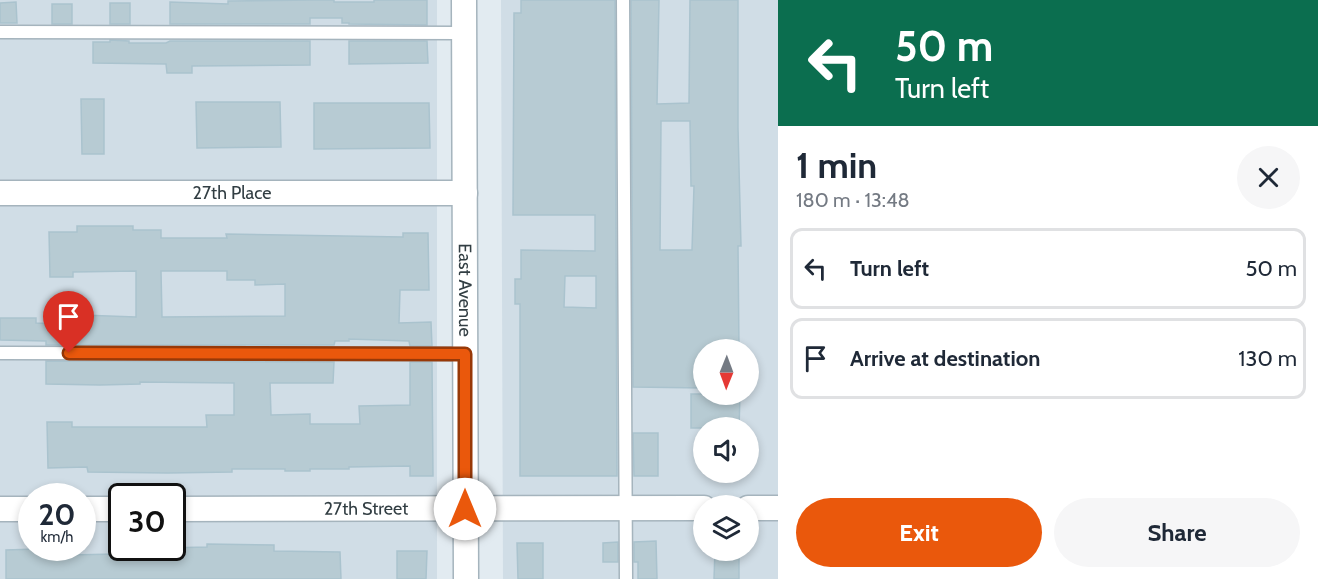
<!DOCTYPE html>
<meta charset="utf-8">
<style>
body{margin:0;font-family:Cabin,sans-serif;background:#f6f6f7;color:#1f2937;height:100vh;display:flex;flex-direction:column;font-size:22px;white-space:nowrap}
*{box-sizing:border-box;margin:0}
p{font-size:20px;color:#747a83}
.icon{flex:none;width:33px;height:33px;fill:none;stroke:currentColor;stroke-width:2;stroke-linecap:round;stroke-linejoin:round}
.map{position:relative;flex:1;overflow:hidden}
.side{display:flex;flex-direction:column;background:#fff;width:540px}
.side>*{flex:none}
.hud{background:#0b6e4f;color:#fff;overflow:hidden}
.needle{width:39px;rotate:181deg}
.controls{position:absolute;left:693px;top:339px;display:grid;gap:12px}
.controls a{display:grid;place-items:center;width:66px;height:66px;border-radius:50%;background:#fff;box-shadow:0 3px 9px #0003;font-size:30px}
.speed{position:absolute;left:18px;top:483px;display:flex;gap:12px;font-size:30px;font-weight:700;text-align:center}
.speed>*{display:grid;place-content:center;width:78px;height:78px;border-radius:50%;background:#fff;box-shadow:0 3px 9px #0003;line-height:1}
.speed small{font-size:15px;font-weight:400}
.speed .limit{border:3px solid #111;border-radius:9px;background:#fff;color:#111}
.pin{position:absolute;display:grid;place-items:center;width:51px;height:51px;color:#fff;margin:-62px -26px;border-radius:50% 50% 50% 0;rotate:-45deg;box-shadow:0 0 6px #0007}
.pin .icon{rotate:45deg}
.me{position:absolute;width:66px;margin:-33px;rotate:0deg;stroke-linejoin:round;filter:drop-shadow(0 0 4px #0008)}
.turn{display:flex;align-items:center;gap:21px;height:126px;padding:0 18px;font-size:27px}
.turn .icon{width:78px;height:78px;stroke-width:2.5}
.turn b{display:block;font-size:42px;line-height:51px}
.round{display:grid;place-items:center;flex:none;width:63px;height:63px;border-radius:32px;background:#f6f6f7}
.headline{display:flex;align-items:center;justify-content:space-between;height:102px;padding:0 18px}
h1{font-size:36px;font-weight:800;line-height:45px}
.primary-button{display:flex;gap:12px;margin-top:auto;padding:12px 18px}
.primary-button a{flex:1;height:69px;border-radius:36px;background:#ea580c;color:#fff;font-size:24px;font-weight:800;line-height:69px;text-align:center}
.primary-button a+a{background:#f6f6f7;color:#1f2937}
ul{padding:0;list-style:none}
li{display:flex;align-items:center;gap:18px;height:81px;margin:0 12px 9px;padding:0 6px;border:3px solid #e0e1e3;border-radius:12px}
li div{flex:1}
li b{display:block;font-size:22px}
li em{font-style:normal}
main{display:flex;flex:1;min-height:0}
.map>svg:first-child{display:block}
.residential{fill:#d0dde6;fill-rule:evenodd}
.building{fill:#b7cbd3;stroke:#aac3ce;stroke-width:1.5;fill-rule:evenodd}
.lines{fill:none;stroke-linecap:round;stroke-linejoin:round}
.lane-casing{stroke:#a5b4bd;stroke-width:15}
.street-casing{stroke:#a5b4bd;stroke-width:27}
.lane{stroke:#fff;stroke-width:12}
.street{stroke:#fff;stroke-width:24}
.route-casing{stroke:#983908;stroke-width:15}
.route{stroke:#ea580c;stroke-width:10}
.labels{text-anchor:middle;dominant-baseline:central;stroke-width:4.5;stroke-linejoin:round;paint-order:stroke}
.street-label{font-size:18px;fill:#323e43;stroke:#fff}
</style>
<main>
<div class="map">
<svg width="778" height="579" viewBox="0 0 778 579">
<rect width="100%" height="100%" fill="#e2ebf1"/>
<g class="residential">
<path d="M0,0H437V579H0ZM32,496H82V548H32ZM122,496H172V548H122Z"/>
<path d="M501,0H778V579H503ZM704,350H748V394H704ZM704,428H748V472H704ZM704,506H748V550H704Z"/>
</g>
<g class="building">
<polygon points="314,0 334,0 334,2 374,2 374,0 427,0 427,25 349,24 349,23 342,23 342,18 310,18 310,24 170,24 170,2 228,4 228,1"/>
<path d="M521,0H615L617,476H520V304H515V279H521V250L595,251V215H513L514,13H521ZM565,276H596V308L564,307Z"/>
<path d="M631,0H659L657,104L689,103L690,0H738V128L741,246H738L739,350H704V388L633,387ZM661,121H690L691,186H694L692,250H660Z"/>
<polygon points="16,2 17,23 0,23 0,3"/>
<rect x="110" y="3" width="20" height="21"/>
<rect x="52" y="4" width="20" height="20"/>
<polygon points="110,40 129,41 129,43 166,43 170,41 310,41 310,65 192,66 192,73 167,73 166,64 93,63 93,42 110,42"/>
<polygon points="349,41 427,41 428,63 349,64"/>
<polygon points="81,99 104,99 104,154 82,154"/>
<polygon points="196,102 280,102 281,147 197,148"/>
<polygon points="314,103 429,103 430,148 314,149"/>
<path d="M77,226H133V230H161V238H227L226,234L403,237V233H428L429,290H400L399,323L431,322L432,346H410L409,341L349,339V341H335L334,345H46V341L0,340V318H36V323L82,325V315L136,317V271L73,272V277H50L49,232H77ZM161,271H227V280H255V285L285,284V316L162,317Z"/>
<polygon points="46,361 334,362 333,383 270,383 271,415 310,414 310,424 360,424 359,406 410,405 410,362 432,362 433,476 410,476 410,466 349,467 349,469 310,469 310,471 285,471 285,469 232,469 232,472 168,473 88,472 87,467 48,468 47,422 72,422 72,427 207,427 206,415 234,415 234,383 140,382 140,384 100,385 46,384"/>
<polygon points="691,394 740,394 739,428 691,428"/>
<polygon points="633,433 658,433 658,476 634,476"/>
<polygon points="656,541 657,579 638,579 638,562 634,562 634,542"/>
<polygon points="618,542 618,562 603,562 603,543"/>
<polygon points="517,543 543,543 543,579 518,579"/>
<polygon points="207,544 274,545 274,551 340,552 341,579 6,579 6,550 68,548 68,555 165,553 165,548 207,547"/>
<polygon points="715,550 739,550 739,579 714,579"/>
<polygon points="397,551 427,551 426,579 397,579"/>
</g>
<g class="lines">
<g class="lane-casing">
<g id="lane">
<polyline points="623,0 626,579"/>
<polyline points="0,32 464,33"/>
<polyline points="0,353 465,354"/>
</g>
</g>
<g class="street-casing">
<g id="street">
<path id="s1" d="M464,0L466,579"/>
<path id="s2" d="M0,193H465"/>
<polyline points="748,508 778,508"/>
<polyline points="0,509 32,509"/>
<polyline points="82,509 122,509"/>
<path id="s3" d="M172,509L704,508"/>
</g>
</g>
<use href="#lane" class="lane"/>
<use href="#street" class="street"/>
</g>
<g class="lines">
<g class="route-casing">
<polyline id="route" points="69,353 465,354 465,509"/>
</g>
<use href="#route" class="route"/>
</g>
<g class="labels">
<g class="street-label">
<text stroke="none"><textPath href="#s2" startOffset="232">27th Place</textPath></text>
<text stroke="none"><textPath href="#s1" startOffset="290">East Avenue</textPath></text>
<text stroke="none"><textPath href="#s3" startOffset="194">27th Street</textPath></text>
</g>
</g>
</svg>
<div class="controls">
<a><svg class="needle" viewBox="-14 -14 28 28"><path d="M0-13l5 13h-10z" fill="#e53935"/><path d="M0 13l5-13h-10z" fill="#747a83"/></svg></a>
<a><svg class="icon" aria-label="sound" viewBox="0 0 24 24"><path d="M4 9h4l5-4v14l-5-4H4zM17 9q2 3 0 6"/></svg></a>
<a><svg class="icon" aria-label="layers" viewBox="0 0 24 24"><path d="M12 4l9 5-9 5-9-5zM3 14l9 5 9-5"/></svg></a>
</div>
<div class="speed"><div>20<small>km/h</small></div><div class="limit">30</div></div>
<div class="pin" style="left:69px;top:353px;background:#d93025"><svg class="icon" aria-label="arrive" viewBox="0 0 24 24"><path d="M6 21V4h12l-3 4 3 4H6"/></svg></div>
<svg class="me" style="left:465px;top:509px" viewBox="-20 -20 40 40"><circle r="19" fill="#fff"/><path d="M0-13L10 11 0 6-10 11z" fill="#ea580c"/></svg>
</div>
<section class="side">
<div class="hud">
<div class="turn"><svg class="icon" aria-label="left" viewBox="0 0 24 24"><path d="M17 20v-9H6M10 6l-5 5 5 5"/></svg><div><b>50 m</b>Turn left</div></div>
</div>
<div class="headline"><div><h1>1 min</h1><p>180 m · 13:48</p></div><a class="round"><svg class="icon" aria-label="close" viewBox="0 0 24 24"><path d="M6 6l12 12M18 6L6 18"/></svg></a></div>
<ul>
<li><svg class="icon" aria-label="left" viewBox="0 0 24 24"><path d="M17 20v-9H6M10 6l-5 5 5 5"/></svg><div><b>Turn left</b></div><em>50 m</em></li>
<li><svg class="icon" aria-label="arrive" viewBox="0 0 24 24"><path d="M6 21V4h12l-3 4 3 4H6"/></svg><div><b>Arrive at destination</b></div><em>130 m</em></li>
</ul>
<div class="primary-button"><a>Exit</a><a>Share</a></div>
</section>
</main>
